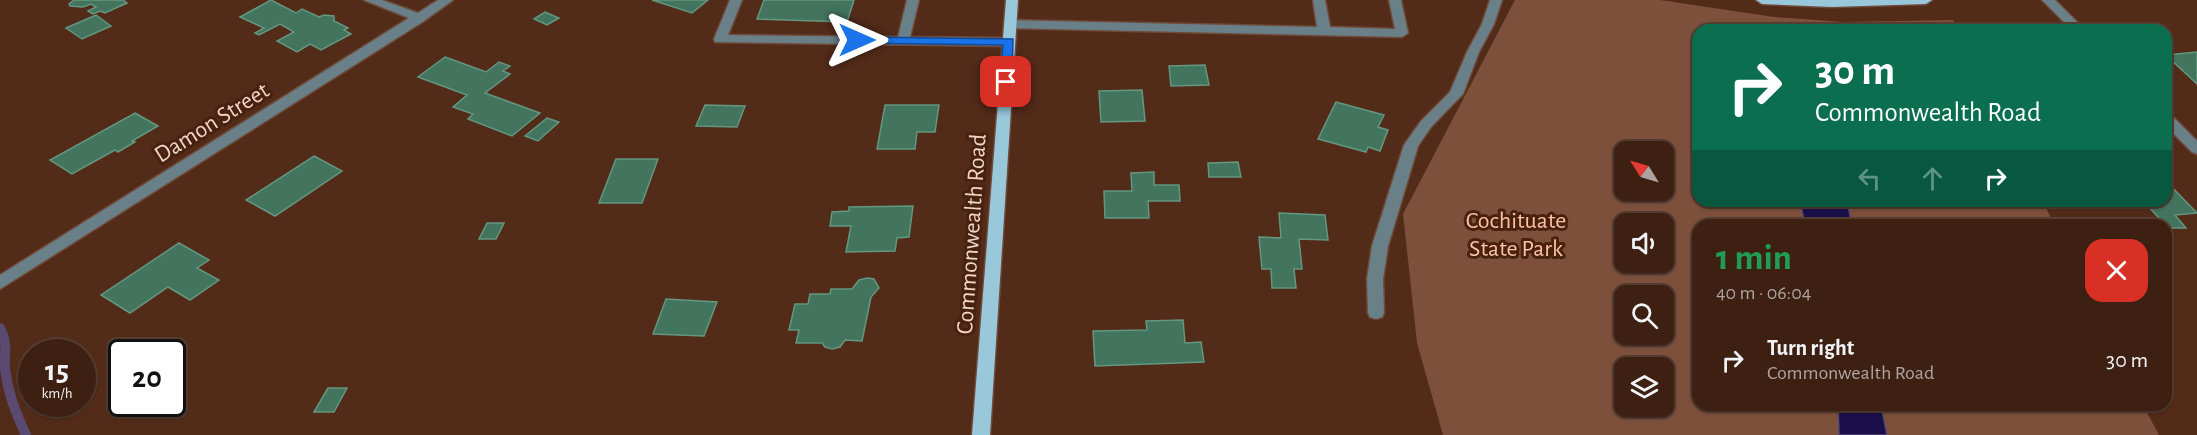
<!DOCTYPE html>
<meta charset="utf-8">
<style>
body{margin:0;font-family:"Alegreya Sans",sans-serif;background:#45281c;color:#f1f3f6;height:100vh;display:flex;flex-direction:column;font-size:22px;white-space:nowrap}
*{box-sizing:border-box;margin:0}
p{font-size:20px;color:#ada3a0}
.icon{flex:none;width:33px;height:33px;fill:none;stroke:currentColor;stroke-width:2;stroke-linecap:round;stroke-linejoin:round}
.map{position:relative;flex:1;overflow:hidden}
.panel{position:absolute;left:1692px;top:219px;width:480px;height:192px;display:flex;flex-direction:column;background:#3e2013;border-radius:18px;box-shadow:0 2px 4px #0004,0 0 0 2px #573e33}
.panel>*{flex:none}
.guide{position:absolute;left:1692px;top:24px;width:480px;height:183px;border-radius:18px;box-shadow:0 2px 4px #0004,0 0 0 2px #573e33;background:#0b6e4f;color:#fff;overflow:hidden}
.needle{width:39px;rotate:307deg}
.fabs{position:absolute;left:1614px;top:141px;display:grid;gap:12px}
.fabs a{display:grid;place-items:center;width:60px;height:60px;border-radius:12px;background:#3e2013;box-shadow:0 2px 4px #0004,0 0 0 2px #573e33;font-size:30px}
.speed{position:absolute;left:18px;top:339px;display:flex;gap:12px;font-size:30px;font-weight:700;text-align:center}
.speed>*{display:grid;place-content:center;width:78px;height:78px;border-radius:50%;background:#3e2013;box-shadow:0 2px 4px #0004,0 0 0 2px #573e33;line-height:1}
.speed small{font-size:15px;font-weight:400}
.speed .limit{border:3px solid #111;border-radius:9px;background:#fff;color:#111}
.pin{position:absolute;display:grid;place-items:center;width:51px;height:51px;color:#fff;margin:-26px;border-radius:12px;box-shadow:0 3px 9px #0006}
.me{position:absolute;width:66px;margin:-33px;rotate:90deg;stroke-linejoin:round;filter:drop-shadow(0 0 4px #0008)}
.turn{display:flex;align-items:center;gap:21px;height:126px;padding:0 24px;font-size:27px}
.turn .icon{width:78px;height:78px;stroke-width:2.5}
.turn b{display:block;font-size:42px;line-height:51px}
.lanes{display:flex;align-items:center;height:57px;padding:0 24px;background:#0003;justify-content:center;gap:30px;direction:ltr}
.lanes .off{opacity:.35}
.round{display:grid;place-items:center;flex:none;width:63px;height:63px;border-radius:18px;background:#45281c}
.overview{display:flex;align-items:center;justify-content:space-between;height:102px;padding:0 24px}
h1{font-size:36px;font-weight:600;line-height:45px;color:#1e9e55}
ul{padding:0;list-style:none}
li{display:flex;align-items:center;gap:18px;height:78px;padding:0 24px}
li div{flex:1}
li b{display:block;font-size:22px}
li em{font-style:normal}
.map>svg:first-child{display:block}
.green{fill:#7d503c;fill-rule:evenodd}
.water{fill:#1b0f4b;stroke:#5a4a71;stroke-width:1.5}
.lines{fill:none;stroke-linecap:round;stroke-linejoin:round}
.stream{stroke:#5a4a71;stroke-width:10}
.building{fill:#42745e;stroke:#649780;stroke-width:1.5}
.minor-casing{stroke:#6f4939;stroke-width:3}
.major-casing{stroke:#6f4939;stroke-width:3}
.minor{fill:#6a8089;fill-rule:evenodd}
.major{fill:#99c8da;fill-rule:evenodd}
.route{fill:#1a73e8;stroke:#114b97;stroke-width:1.5}
.labels{text-anchor:middle;dominant-baseline:central;stroke-width:6;stroke-linejoin:round;paint-order:stroke}
.street-label{font-size:24px;fill:#eed4c9;stroke:#48210f}
.park-label{font-size:24px;fill:#fdc0a6;stroke:#48210f}
</style>
<div class="map">
<svg width="2197" height="435" viewBox="0 0 2197 435">
<rect width="100%" height="100%" fill="#532b19"/>
<path class="green" d="M1515,0H1660L1774,17L1844,22L1953,20L1958,30H1698V201H2043L2054,225H1698V405H2143L2159,435H1443L1417,343L1403,214ZM1624,152H1664V190H1624ZM1624,224H1664V262H1624ZM1624,296H1664V334H1624ZM1624,368H1664V406H1624Z"/>
<g class="water">
<polygon points="1800,201 1847,201 1852,225 1805,225"/>
<polygon points="1838,405 1881,405 1887,435 1839,435"/>
</g>
<g class="lines">
<path class="stream" d="M0,328C10,349 2,355 6,375C9,397 17,416 26,435"/>
</g>
<g class="building">
<polygon points="74,0 123,0 127,3 105,13 100,11 93,14 88,11 96,7 91,4 83,7 70,6 69,4"/>
<polygon points="271,0 296,13 302,9 319,17 324,15 334,16 334,21 348,28 344,30 351,34 321,50 310,44 297,52 277,41 294,32 280,24 259,35 255,33 264,28 240,17"/>
<polygon points="652,0 708,0 692,13"/>
<polygon points="764,0 854,0 847,22 757,19"/>
<polygon points="545,12 559,18 547,25 534,19"/>
<polygon points="96,15 111,26 82,39 66,28"/>
<polygon points="2197,52 2197,84 2166,55"/>
<polygon points="445,57 486,72 499,62 510,66 503,71 510,74 485,93 540,113 512,136 468,119 473,114 453,107 467,95 418,77"/>
<polygon points="1205,65 1209,85 1171,86 1169,66"/>
<polygon points="1142,90 1145,121 1101,122 1099,91"/>
<polygon points="1336,102 1384,115 1378,127 1388,130 1380,151 1368,147 1366,152 1318,139"/>
<polygon points="705,105 745,106 737,127 696,126"/>
<polygon points="885,105 939,105 935,132 917,132 915,149 877,149"/>
<polygon points="135,113 158,126 132,141 135,142 118,152 115,150 72,174 50,160"/>
<polygon points="547,118 559,122 538,141 525,136"/>
<polygon points="314,156 342,171 275,216 246,200"/>
<polygon points="616,159 658,159 642,203 599,203"/>
<polygon points="1238,162 1241,177 1209,177 1208,163"/>
<polygon points="1154,172 1154,185 1179,185 1180,201 1148,201 1149,218 1105,218 1104,191 1132,191 1131,173"/>
<polygon points="2166,181 2197,213 2175,215 2186,228 2168,228 2148,206 2132,206 2127,201 2166,201"/>
<polygon points="913,206 909,237 897,238 895,251 846,252 851,226 830,226 832,212 849,211 849,207"/>
<polygon points="1279,213 1325,215 1328,240 1299,239 1302,269 1294,269 1296,288 1272,288 1271,269 1262,269 1259,237 1281,238"/>
<polygon points="487,223 504,223 496,239 479,239"/>
<polygon points="179,243 209,260 197,268 219,280 190,300 168,287 130,313 101,295"/>
<polygon points="867,278 874,279 879,288 871,297 862,341 845,340 840,347 832,349 825,347 822,343 796,343 799,330 789,330 795,304 808,304 810,294 830,294 831,289 852,289 859,280"/>
<polygon points="666,299 717,302 704,336 653,334"/>
<polygon points="1183,320 1185,343 1201,342 1204,362 1095,366 1093,331 1147,330 1146,321"/>
<polygon points="328,388 347,388 334,412 314,412"/>
</g>
<g class="lines">
<g class="minor-casing">
<g id="minor">
<polygon points="364,0 382,0 418,13 438,0 453,0 424,21 0,289 0,275 409,18"/>
<polygon points="730,0 742,0 728,35 898,37 907,0 919,0 910,37 1009,38 1015,42 1009,46 715,42 714,39"/>
<polygon points="1313,0 1325,0 1330,27 1395,29 1389,0 1401,0 1408,33 1402,37 1010,28 1004,24 1010,20 1317,27"/>
<polygon points="1490,0 1502,0 1494,24 1479,52 1463,94 1431,127 1418,146 1388,246 1383,279 1384,313 1382,317 1376,319 1370,317 1368,313 1367,279 1372,246 1404,145 1421,121 1450,92 1467,52 1482,24"/>
<polygon points="2042,0 2055,0 2085,30 2072,30"/>
<polygon points="2166,114 2171,115 2197,141 2197,154 2192,152 2166,126"/>
</g>
</g>
<g class="major-casing">
<g id="major">
<polygon points="1006,0 1018,0 990,435 972,435"/>
<polygon points="1756,0 1932,0 1926,4 1832,7 1762,4"/>
</g>
</g>
<use href="#minor" class="minor"/>
<use href="#major" class="major"/>
</g>
<polygon class="route" points="857,37 1013,39 1012,82 1006,86 1000,82 1003,45 853,43 853,38"/>
<g class="labels">
<g class="street-label">
<text transform="translate(212 123) rotate(-32)">Damon Street</text>
<text transform="translate(972 234) rotate(-86)">Commonwealth Road</text>
</g>
<g class="park-label">
<text x="1516" y="221">Cochituate<tspan x="1516" dy="28">State Park</tspan></text>
</g>
</g>
</svg>
<div class="fabs">
<a><svg class="needle" viewBox="-14 -14 28 28"><path d="M0-13l5 13h-10z" fill="#e53935"/><path d="M0 13l5-13h-10z" fill="#ada3a0"/></svg></a>
<a><svg class="icon" aria-label="sound" viewBox="0 0 24 24"><path d="M4 9h4l5-4v14l-5-4H4zM17 9q2 3 0 6"/></svg></a>
<a><svg class="icon" aria-label="search" viewBox="0 0 24 24"><circle cx="10" cy="10" r="6"/><path d="M15 15l6 6"/></svg></a>
<a><svg class="icon" aria-label="layers" viewBox="0 0 24 24"><path d="M12 4l9 5-9 5-9-5zM3 14l9 5 9-5"/></svg></a>
</div>
<div class="speed"><div>15<small>km/h</small></div><div class="limit">20</div></div>
<div class="pin" style="left:1006px;top:82px;background:#d93025"><svg class="icon" aria-label="arrive" viewBox="0 0 24 24"><path d="M6 21V4h12l-3 4 3 4H6"/></svg></div>
<svg class="me" style="left:857px;top:40px" viewBox="-20 -20 40 40"><path d="M0-17L14 15 0 8-14 15z" fill="#1a73e8" stroke="#fff" stroke-width="4"/></svg>
<div class="guide">
<div class="turn"><svg class="icon" aria-label="right" viewBox="0 0 24 24"><path d="M7 20v-9h11M14 6l5 5-5 5"/></svg><div><b>30 m</b>Commonwealth Road</div></div>
<div class="lanes"><svg class="icon off" aria-label="left" viewBox="0 0 24 24"><path d="M17 20v-9H6M10 6l-5 5 5 5"/></svg><svg class="icon off" aria-label="ahead" viewBox="0 0 24 24"><path d="M12 20V5M6 11l6-6 6 6"/></svg><svg class="icon" aria-label="right" viewBox="0 0 24 24"><path d="M7 20v-9h11M14 6l5 5-5 5"/></svg></div>
</div>
<section class="panel">
<div class="overview"><div><h1>1 min</h1><p>40 m · 06:04</p></div><a class="round" style="background:#d93025;color:#fff"><svg class="icon" aria-label="close" viewBox="0 0 24 24"><path d="M6 6l12 12M18 6L6 18"/></svg></a></div>
<ul>
<li><svg class="icon" aria-label="right" viewBox="0 0 24 24"><path d="M7 20v-9h11M14 6l5 5-5 5"/></svg><div><b>Turn right</b><p>Commonwealth Road</p></div><em>30 m</em></li>
</ul>
</section>
</div>
